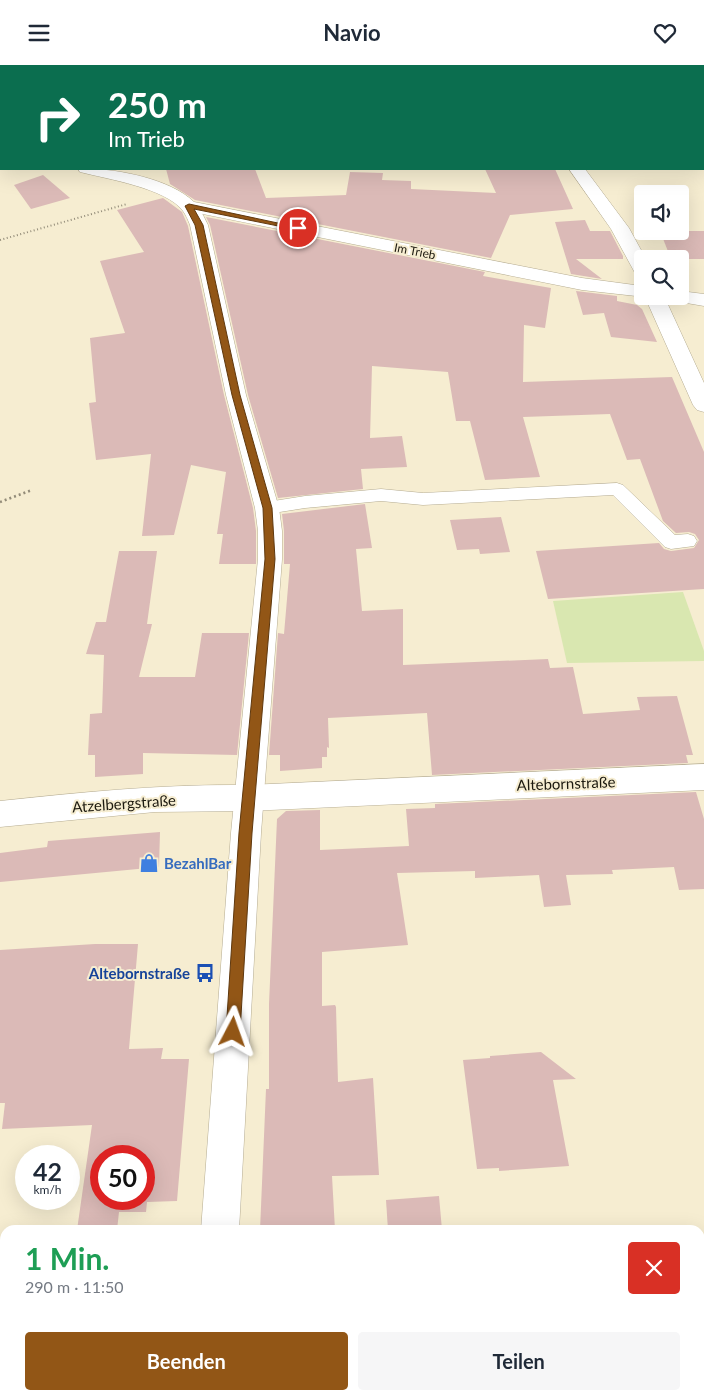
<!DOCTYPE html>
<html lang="de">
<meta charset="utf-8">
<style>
body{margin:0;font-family:Lato,sans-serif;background:#f6f6f7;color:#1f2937;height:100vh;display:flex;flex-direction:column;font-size:19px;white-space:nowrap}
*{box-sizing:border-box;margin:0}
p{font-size:16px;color:#747a83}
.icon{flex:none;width:28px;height:28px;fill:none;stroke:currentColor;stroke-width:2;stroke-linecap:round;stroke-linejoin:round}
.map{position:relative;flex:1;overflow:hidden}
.panel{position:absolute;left:0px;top:1160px;width:705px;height:175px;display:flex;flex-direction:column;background:#fff;border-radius:15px 15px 0 0;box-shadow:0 5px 20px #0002}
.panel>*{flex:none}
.top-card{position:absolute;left:0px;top:0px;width:705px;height:105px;box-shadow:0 5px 20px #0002;background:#0b6e4f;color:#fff;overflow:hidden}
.controls{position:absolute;left:634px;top:120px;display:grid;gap:10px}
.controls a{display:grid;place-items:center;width:55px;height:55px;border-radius:5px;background:#fff;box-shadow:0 5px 20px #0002;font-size:25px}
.speed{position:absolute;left:15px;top:1080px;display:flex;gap:10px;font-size:25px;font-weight:700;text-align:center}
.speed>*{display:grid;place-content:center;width:65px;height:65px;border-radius:50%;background:#fff;box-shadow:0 5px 20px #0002;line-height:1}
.speed small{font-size:12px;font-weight:400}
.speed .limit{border:8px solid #d22;background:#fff;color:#111}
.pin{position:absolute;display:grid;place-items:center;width:42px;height:42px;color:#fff;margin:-21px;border:2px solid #fff;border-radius:50%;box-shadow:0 1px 5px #0007}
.me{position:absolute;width:55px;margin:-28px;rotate:4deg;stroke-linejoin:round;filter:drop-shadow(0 0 4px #0008)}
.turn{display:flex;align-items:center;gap:18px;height:105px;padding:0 25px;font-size:22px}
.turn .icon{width:65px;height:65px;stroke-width:2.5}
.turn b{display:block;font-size:35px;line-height:42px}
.round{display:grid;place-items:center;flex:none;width:52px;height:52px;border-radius:5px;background:#f6f6f7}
.overview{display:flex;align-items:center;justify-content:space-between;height:85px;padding:0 25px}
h1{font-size:30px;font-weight:700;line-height:38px;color:#1e9e55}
.action{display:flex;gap:10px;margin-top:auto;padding:10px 25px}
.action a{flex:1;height:58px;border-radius:5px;background:#925616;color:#fff;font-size:20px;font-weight:700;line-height:58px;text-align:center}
.action a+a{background:#f6f6f7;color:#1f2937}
header{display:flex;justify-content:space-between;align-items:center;height:65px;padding:0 25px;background:#fff;font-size:22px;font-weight:700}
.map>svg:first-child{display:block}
.built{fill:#ede1be}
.green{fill:#d9e7b0}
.building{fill:#dbbab7;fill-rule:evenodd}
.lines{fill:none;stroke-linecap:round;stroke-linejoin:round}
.lane-casing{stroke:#b5ac92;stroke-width:1}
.street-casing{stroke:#b5ac92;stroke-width:1}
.secondary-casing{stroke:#b5ac92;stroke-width:1}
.path-far1{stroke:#938c79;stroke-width:2;stroke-dasharray:1 2.5;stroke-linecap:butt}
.path{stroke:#938c79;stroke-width:2.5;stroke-dasharray:2 3;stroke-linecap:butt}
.lane{fill:#fff;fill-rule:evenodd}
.street{fill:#fff;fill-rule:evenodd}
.secondary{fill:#fff;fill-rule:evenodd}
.route{fill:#925616;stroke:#5f380e}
.labels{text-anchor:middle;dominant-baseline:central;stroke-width:4;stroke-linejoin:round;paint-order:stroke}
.far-street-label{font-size:12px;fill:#1c190f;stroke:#f6edd1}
.street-label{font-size:15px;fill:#1c190f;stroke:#f6edd1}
.shop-label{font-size:15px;font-weight:bold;fill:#366cbe;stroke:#f6edd1;text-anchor:start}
.transit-label{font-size:15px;font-weight:bold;fill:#164399;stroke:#f6edd1;text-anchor:end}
</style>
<header><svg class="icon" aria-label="menu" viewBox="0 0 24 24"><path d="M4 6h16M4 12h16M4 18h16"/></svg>Navio<svg class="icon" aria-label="heart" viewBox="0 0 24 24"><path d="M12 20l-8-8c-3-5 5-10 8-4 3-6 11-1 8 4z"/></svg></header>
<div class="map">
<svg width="704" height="1335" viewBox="0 0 704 1335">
<rect width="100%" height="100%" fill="#f6edd1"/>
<polygon class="built" points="113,0 459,0 461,1 107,1"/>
<polygon class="green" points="683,527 704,586 704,596 567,598 553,536"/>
<g class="building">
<polygon points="166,104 255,104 266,133 346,130 350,107 383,108 382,115 411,116 411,124 496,128 485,104 555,104 573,144 510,150 491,193 195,135 170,119"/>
<polygon points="43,110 70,133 31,144 14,120"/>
<polygon points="163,133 182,147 188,161 224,330 253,443 256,466 256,499 219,499 223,469 217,469 226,407 191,400 174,470 142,471 151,389 96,395 89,338 96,337 90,273 125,268 100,196 144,187 117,145"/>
<polygon points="206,152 485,207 483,211 551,223 545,263 524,260 523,317 672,312 704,387 704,524 548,534 536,486 659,478 664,484 671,486 694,483 699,475 695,469 689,467 676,468 663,456 640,394 627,395 610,349 523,352 540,412 485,415 470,356 456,356 448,307 372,301 370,373 402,371 407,402 361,404 363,424 278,433 248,330 210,160"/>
<polygon points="585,155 590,166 610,166 623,191 623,194 576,194 602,214 571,209 555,157"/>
<polygon points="660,166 704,166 704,194 671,194"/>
<polygon points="576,226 617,231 617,236 637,240 642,244 657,277 611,272 604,248 583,250"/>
<polygon points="365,439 372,483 356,484 362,546 403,544 403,600 548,594 550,603 573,602 583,649 640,645 637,632 677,631 693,690 686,690 688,698 432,710 427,648 328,653 329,683 327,682 327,692 322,692 322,703 280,706 280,690 269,690 278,568 284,569 290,499 284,499 284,466 282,449"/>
<polygon points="501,452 510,487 480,489 479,484 457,485 450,455"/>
<polygon points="119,486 157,486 147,559 152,559 139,612 195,612 202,568 249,568 237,690 143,688 143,709 95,712 95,690 88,690 90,649 102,648 104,590 86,589 96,557 106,557"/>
<polygon points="696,727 704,754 704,824 679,825 674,802 612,805 613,809 566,810 571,840 544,842 539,810 475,813 475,806 397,808 408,880 322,887 322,941 335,940 336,942 338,1017 373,1013 379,1110 332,1111 335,1165 260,1165 266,1024 269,1024 269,939 277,754 286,746 320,745 320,785 409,781 406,744 435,743 435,739"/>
<polygon points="160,767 159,802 0,817 0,788 47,782 48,776"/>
<path d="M95,879H138L129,984L163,983L161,994H189L177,1136L147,1137L146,1147H119L117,1165H77L92,1060L2,1064L5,1038H0V885ZM101,1091H144V1134H101Z"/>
<polygon points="541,987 576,1014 553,1015 569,1101 499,1106 499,1103 477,1104 463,995 490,993 490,991"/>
<polygon points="439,1131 442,1165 388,1165 386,1135"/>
</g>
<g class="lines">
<g class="lane-casing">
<polygon id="lane" points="617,418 623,420 675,470 688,469 694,471 697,476 694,481 671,484 665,482 613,430 423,440 381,436 305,443 267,449 261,448 258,443 261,438 305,431 381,424 423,428"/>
</g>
<g class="street-casing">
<g id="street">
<polygon points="466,0 482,0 482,1 467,1"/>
<polygon points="569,104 585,104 629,163 646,194 642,194 642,209 635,208 611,164"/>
<polygon points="189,136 582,213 642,221 642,231 664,231 704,318 704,347 697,345 693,340 645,232 582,225 183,145 180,141 183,137"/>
<polygon points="680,226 704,229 704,241 669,235 667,231 680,231"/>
<path d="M704,699V725L248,746L155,747L0,762V736C83,727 165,719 248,720Z"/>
</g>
</g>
<g class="secondary-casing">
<g id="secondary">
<rect x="0" y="83" width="1" height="11"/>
<path d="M78,104C110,102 170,113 194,137C200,143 204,152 208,160L246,330L279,443L282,466V494L261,768L239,1165H201L231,768L258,494V466L255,443L226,330L190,160C188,155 186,150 183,146C166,123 107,114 80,107Z"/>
<rect x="200" y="1330" width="40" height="5"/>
</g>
</g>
<polyline class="path-far1" points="0,175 127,139"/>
<polyline class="path" points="0,437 32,425"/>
<use href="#lane" class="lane"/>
<use href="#street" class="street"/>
<use href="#secondary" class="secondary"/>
</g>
<polygon class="route" points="189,139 301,163 298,165 194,144 203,160 240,330 272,443 275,494 252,768 240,967 238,972 233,974 228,972 226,967 239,768 265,494 263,443 232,330 195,160 185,141"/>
<defs>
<g id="shop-bare" transform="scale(1.5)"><path d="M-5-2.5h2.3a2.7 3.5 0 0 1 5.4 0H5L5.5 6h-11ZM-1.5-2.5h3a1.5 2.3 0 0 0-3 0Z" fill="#3f7fe0" stroke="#f6edd1" stroke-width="2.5" paint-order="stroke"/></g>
<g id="bus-bare" transform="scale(1.5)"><path d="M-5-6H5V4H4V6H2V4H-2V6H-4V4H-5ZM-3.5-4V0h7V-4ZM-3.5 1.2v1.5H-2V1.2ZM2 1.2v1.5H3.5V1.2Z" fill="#1a4fb4" stroke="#f6edd1" stroke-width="2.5" paint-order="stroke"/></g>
</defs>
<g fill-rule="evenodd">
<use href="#shop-bare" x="149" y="798"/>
<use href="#bus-bare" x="205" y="908"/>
</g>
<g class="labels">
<g class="far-street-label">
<text transform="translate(415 186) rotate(11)">Im Trieb</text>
</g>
<g class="street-label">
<text transform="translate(566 718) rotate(-2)">Altebornstraße</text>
<text transform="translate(124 738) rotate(-4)">Atzelbergstraße</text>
</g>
<g class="shop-label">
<text x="164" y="798">BezahlBar</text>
</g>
<g class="transit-label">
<text x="190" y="908">Altebornstraße</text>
</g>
</g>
</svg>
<div class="controls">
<a><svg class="icon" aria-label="sound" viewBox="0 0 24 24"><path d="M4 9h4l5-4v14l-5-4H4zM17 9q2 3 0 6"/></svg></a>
<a><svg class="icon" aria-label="search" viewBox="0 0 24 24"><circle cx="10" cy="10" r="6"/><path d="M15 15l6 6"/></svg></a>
</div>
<div class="speed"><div>42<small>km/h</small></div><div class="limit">50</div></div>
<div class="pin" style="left:298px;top:163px;background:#d93025"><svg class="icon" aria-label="arrive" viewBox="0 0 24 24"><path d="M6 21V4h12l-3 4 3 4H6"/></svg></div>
<svg class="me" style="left:233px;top:967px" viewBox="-20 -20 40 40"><path d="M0-17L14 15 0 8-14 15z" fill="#925616" stroke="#fff" stroke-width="4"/></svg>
<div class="top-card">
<div class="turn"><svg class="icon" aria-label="right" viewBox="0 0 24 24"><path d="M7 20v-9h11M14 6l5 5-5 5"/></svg><div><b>250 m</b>Im Trieb</div></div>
</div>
<section class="panel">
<div class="overview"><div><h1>1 Min.</h1><p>290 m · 11:50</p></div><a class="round" style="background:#d93025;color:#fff"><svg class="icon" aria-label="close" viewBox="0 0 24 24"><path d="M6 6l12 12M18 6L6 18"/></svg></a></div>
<div class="action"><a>Beenden</a><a>Teilen</a></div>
</section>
</div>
